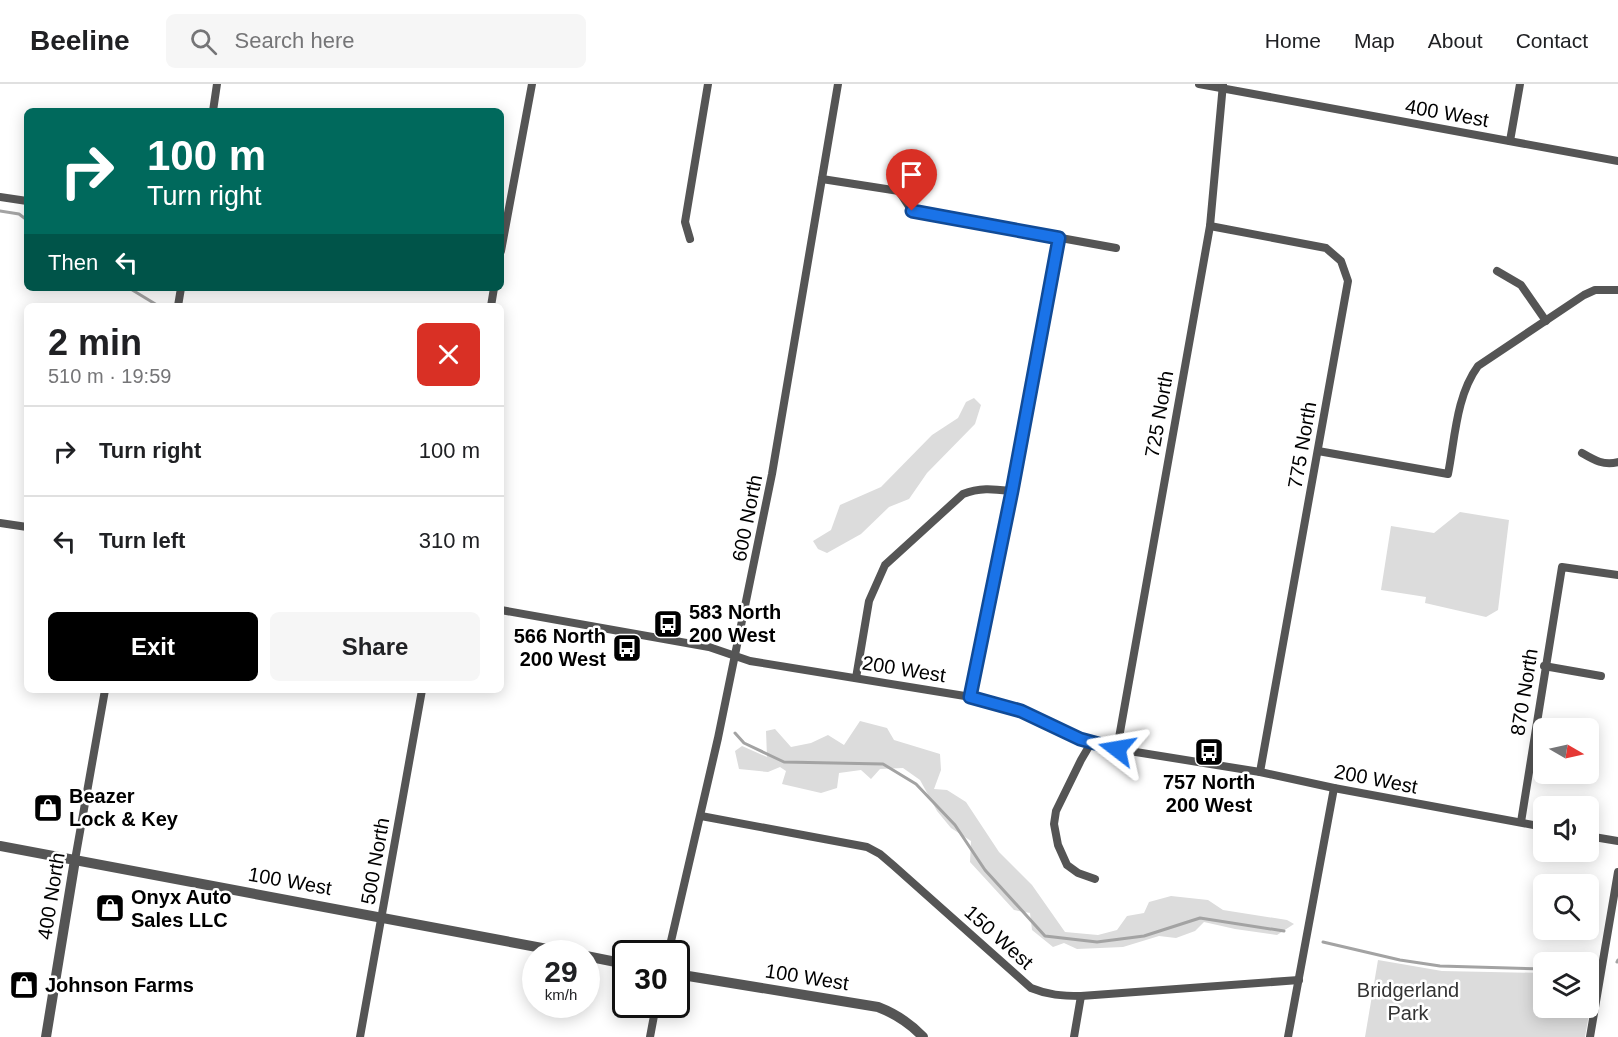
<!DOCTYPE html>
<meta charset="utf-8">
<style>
body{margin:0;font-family:Helvetica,sans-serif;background:#f6f6f6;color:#202124;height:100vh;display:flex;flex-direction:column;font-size:22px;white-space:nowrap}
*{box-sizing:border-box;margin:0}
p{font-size:20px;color:#757577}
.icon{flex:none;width:33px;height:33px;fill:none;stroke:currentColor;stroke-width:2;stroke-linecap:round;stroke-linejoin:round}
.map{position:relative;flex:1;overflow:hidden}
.details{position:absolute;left:24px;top:219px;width:480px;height:390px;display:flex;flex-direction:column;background:#fff;border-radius:9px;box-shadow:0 3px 15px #0003}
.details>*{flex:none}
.top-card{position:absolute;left:24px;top:24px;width:480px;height:183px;border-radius:9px;box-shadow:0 3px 15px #0003;background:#00695c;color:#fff;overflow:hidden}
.needle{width:39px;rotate:99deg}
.fabs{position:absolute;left:1533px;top:634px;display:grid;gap:12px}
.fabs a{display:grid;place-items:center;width:66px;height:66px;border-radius:9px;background:#fff;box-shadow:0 3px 15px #0003;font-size:30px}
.speed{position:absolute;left:522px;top:856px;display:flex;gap:12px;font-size:30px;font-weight:700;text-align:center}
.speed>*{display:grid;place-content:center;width:78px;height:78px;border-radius:50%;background:#fff;box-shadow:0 3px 15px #0003;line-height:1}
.speed small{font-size:15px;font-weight:400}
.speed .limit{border:3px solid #111;border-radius:9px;background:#fff;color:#111}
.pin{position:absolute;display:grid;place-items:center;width:51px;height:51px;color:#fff;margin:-62px -26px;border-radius:50% 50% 50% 0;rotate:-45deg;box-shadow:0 0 6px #0007}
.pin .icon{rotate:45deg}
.me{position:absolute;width:66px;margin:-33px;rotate:284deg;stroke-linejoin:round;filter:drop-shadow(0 0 4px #0008)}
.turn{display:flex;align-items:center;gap:21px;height:126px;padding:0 24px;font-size:27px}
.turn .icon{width:78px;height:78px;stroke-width:2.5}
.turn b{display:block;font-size:42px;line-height:51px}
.then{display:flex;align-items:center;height:57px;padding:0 24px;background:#0003;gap:12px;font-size:22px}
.round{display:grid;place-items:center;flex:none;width:63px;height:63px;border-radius:9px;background:#f6f6f6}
.overview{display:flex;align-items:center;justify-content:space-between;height:102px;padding:0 24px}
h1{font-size:36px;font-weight:600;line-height:45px}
.action{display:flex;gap:12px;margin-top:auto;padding:12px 24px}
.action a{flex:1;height:69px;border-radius:9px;background:#000;color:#fff;font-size:24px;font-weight:600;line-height:69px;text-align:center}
.action a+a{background:#f6f6f6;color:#202124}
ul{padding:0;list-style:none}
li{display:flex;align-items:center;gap:18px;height:90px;padding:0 24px;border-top:2px solid #e0e0e0}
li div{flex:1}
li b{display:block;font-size:22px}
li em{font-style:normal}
header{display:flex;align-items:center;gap:36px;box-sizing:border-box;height:84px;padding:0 30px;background:#fff;border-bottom:2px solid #e0e0e0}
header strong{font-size:28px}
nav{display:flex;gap:33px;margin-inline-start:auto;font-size:21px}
.search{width:420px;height:54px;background:#f6f6f6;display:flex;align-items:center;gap:15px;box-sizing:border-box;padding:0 21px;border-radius:9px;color:#757577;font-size:22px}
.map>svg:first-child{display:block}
.green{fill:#dcdcdc}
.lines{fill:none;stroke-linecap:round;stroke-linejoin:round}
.stream{stroke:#a3a3a3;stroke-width:3}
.minor{stroke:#555;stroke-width:8}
.tertiary{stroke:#555;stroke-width:10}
.route-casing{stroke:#114b97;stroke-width:15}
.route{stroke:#1a73e8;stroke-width:10}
.labels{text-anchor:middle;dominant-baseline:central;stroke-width:5;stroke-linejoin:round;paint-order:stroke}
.street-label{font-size:20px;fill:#000;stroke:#fff}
.poi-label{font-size:20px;font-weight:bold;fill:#000;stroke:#fff;text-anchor:start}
.park-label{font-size:20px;fill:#333;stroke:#fff}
</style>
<header>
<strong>Beeline</strong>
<div class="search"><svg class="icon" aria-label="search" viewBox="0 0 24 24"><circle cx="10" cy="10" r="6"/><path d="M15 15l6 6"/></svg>Search here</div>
<nav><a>Home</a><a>Map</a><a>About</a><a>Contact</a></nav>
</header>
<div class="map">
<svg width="1618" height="953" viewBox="0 0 1618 953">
<rect width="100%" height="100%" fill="#fff"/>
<g class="green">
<polygon points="974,314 981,321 975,340 927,389 909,415 889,423 861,450 827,469 818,465 813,457 831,446 840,421 881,403 932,351 958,334 966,318"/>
<polygon points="1460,428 1509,436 1498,526 1486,533 1425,519 1426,513 1381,506 1391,442 1434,449"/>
<polygon points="860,637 887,644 894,656 940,670 941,686 934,705 947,706 966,718 999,768 1032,801 1065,848 1098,851 1117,846 1127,832 1144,829 1149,818 1171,812 1208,816 1223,826 1287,836 1294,840 1277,851 1235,845 1204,838 1195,847 1176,854 1159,852 1123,863 1077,865 1064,859 1053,863 1032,846 1030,829 1014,826 970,778 971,757 951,744 937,727 920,696 903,684 880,685 871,695 861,686 839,689 837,704 821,709 782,700 786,687 780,683 768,688 739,685 735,667 742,662 767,673 766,647 775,645 791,663 811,659 828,651 844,661"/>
<polygon points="1378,876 1442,887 1543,889 1544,924 1588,924 1589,889 1596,890 1585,953 1365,953"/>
</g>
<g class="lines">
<g class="stream">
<polyline points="0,127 19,130 27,136"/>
<polyline points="129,204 157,221"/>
<polyline points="735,649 744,659 784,678 883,680 916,700 955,741 985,786 1045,852 1097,858 1144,852 1200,834 1284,847"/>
<polyline points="1323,858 1400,876 1440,882 1544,885"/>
<polyline points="1617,878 1618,876"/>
<polyline points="1588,886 1592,886"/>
</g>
<g class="minor">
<polyline points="1199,0 1618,77"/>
<polyline points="213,27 217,0"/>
<polyline points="1510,57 1520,0"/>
<polyline points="822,95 899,107 912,127 1116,164"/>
<polyline points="0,113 27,117"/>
<polyline points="1210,142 1326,164 1341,177 1348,197 1260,688"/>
<polyline points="690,155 685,138 708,0"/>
<polyline points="501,167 532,0"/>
<polyline points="1497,187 1521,201 1546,237"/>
<polyline points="178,222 181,204"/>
<polyline points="491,222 494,204"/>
<path d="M1318,367L1448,390C1455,355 1456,312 1478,282L1584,211L1595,206H1618"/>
<path d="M1582,369C1594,376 1604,382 1618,378"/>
<polyline points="0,439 27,443"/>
<polyline points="501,526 709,563 750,577 971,613 1021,627 1069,650 1091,659 1117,665 1260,688 1334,704 1544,743"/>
<polyline points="1544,582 1601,592"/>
<path d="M856,594L869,517L885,481L963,410C980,403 994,405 1012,407"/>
<polyline points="971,613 1012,407 1059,154"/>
<polyline points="1091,659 1081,676 1056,727 1054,740 1058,761 1067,781 1078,789 1095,795"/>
<polyline points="1117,665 1210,142 1223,0"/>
<path d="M701,732L867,763L880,770L894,782L1031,904C1048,911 1062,912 1081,912L1299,896"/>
<polyline points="1521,738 1562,483 1618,491"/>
<polyline points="1588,752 1618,757"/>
<polyline points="75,776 105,606"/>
<polyline points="668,870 718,654 772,390 838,0"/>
<polyline points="360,953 422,606"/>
<polyline points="650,953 656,921"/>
<polyline points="1074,953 1081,912"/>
<polyline points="1288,953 1334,704"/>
<polyline points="1590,953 1618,788"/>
</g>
<g class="tertiary">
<polyline points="0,762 574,870"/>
<polyline points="586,872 626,880"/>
<path d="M676,890L878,923C896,930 910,939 923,953"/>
<polyline points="46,953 75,776"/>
</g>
</g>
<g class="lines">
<g class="route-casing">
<polyline id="route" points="912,127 1059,154 1012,407 970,613 1021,627 1080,655 1117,665"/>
</g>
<use href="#route" class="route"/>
</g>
<defs>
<g id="bus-square" transform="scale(1.5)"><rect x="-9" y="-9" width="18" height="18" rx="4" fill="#000" stroke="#fff"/><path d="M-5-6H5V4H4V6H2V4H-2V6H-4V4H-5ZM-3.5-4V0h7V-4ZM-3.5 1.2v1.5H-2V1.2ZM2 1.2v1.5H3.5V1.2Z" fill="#fff"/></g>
<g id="shop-square" transform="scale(1.5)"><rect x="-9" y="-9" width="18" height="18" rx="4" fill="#000" stroke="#fff"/><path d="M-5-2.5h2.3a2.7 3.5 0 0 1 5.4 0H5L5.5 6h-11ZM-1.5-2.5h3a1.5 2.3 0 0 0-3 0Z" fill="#fff"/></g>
</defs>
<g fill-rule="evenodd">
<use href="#bus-square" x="668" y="540"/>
<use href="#bus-square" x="627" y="564"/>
<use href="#bus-square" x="1209" y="668"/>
<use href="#shop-square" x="48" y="724"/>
<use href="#shop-square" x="110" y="824"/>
<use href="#shop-square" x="24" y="901"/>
</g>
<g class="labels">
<g class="street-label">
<text transform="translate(1447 29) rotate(10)">400 West</text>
<text transform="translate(1159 330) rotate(-80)">725 North</text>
<text transform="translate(1302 361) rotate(-80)">775 North</text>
<text transform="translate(747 434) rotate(-79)">600 North</text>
<text transform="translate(904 585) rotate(9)">200 West</text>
<text transform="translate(1524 608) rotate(-81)">870 North</text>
<text transform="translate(1376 695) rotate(11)">200 West</text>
<text transform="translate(375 777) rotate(-80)">500 North</text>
<text transform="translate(290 797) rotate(10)">100 West</text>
<text transform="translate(51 812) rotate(-81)">400 North</text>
<text transform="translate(999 853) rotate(42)">150 West</text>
<text transform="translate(807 893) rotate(9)">100 West</text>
</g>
<g class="poi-label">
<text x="689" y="528">583 North<tspan x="689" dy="23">200 West</tspan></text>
<text x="606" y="552" text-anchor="end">566 North<tspan x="606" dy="23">200 West</tspan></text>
<text x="1209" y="698" text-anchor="middle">757 North<tspan x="1209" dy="23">200 West</tspan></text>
<text x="69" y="712">Beazer<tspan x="69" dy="23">Lock &amp; Key</tspan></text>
<text x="131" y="813">Onyx Auto<tspan x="131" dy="23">Sales LLC</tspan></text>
<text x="45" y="901">Johnson Farms</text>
</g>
<g class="park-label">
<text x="1408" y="906">Bridgerland<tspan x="1408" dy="23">Park</tspan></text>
</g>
</g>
</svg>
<div class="fabs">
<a><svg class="needle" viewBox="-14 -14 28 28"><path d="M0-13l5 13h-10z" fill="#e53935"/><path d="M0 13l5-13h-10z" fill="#757577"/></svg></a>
<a><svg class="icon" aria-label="sound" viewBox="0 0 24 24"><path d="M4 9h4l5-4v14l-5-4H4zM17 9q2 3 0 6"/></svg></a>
<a><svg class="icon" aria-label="search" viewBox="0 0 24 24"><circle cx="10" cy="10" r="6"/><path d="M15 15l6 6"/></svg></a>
<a><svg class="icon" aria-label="layers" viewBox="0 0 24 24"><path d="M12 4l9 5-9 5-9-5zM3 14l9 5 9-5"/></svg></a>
</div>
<div class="speed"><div>29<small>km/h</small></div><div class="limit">30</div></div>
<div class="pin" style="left:912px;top:127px;background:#d93025"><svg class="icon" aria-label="arrive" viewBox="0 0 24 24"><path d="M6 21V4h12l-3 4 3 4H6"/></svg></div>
<svg class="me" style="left:1117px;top:665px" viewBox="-20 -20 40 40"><path d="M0-17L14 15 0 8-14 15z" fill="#1a73e8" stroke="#fff" stroke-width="4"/></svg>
<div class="top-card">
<div class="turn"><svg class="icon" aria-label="right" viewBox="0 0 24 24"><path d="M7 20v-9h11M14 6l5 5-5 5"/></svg><div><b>100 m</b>Turn right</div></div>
<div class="then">Then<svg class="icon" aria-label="left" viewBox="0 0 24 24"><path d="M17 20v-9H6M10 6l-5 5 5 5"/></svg></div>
</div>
<section class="details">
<div class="overview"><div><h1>2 min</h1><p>510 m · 19:59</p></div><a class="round" style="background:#d93025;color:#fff"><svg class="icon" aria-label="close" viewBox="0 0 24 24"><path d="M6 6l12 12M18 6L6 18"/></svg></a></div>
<ul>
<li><svg class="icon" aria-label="right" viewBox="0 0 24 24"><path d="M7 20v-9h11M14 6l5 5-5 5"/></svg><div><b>Turn right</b></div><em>100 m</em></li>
<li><svg class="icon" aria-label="left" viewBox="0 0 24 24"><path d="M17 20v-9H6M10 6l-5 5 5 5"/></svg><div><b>Turn left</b></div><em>310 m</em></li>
</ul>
<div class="action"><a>Exit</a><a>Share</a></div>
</section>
</div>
